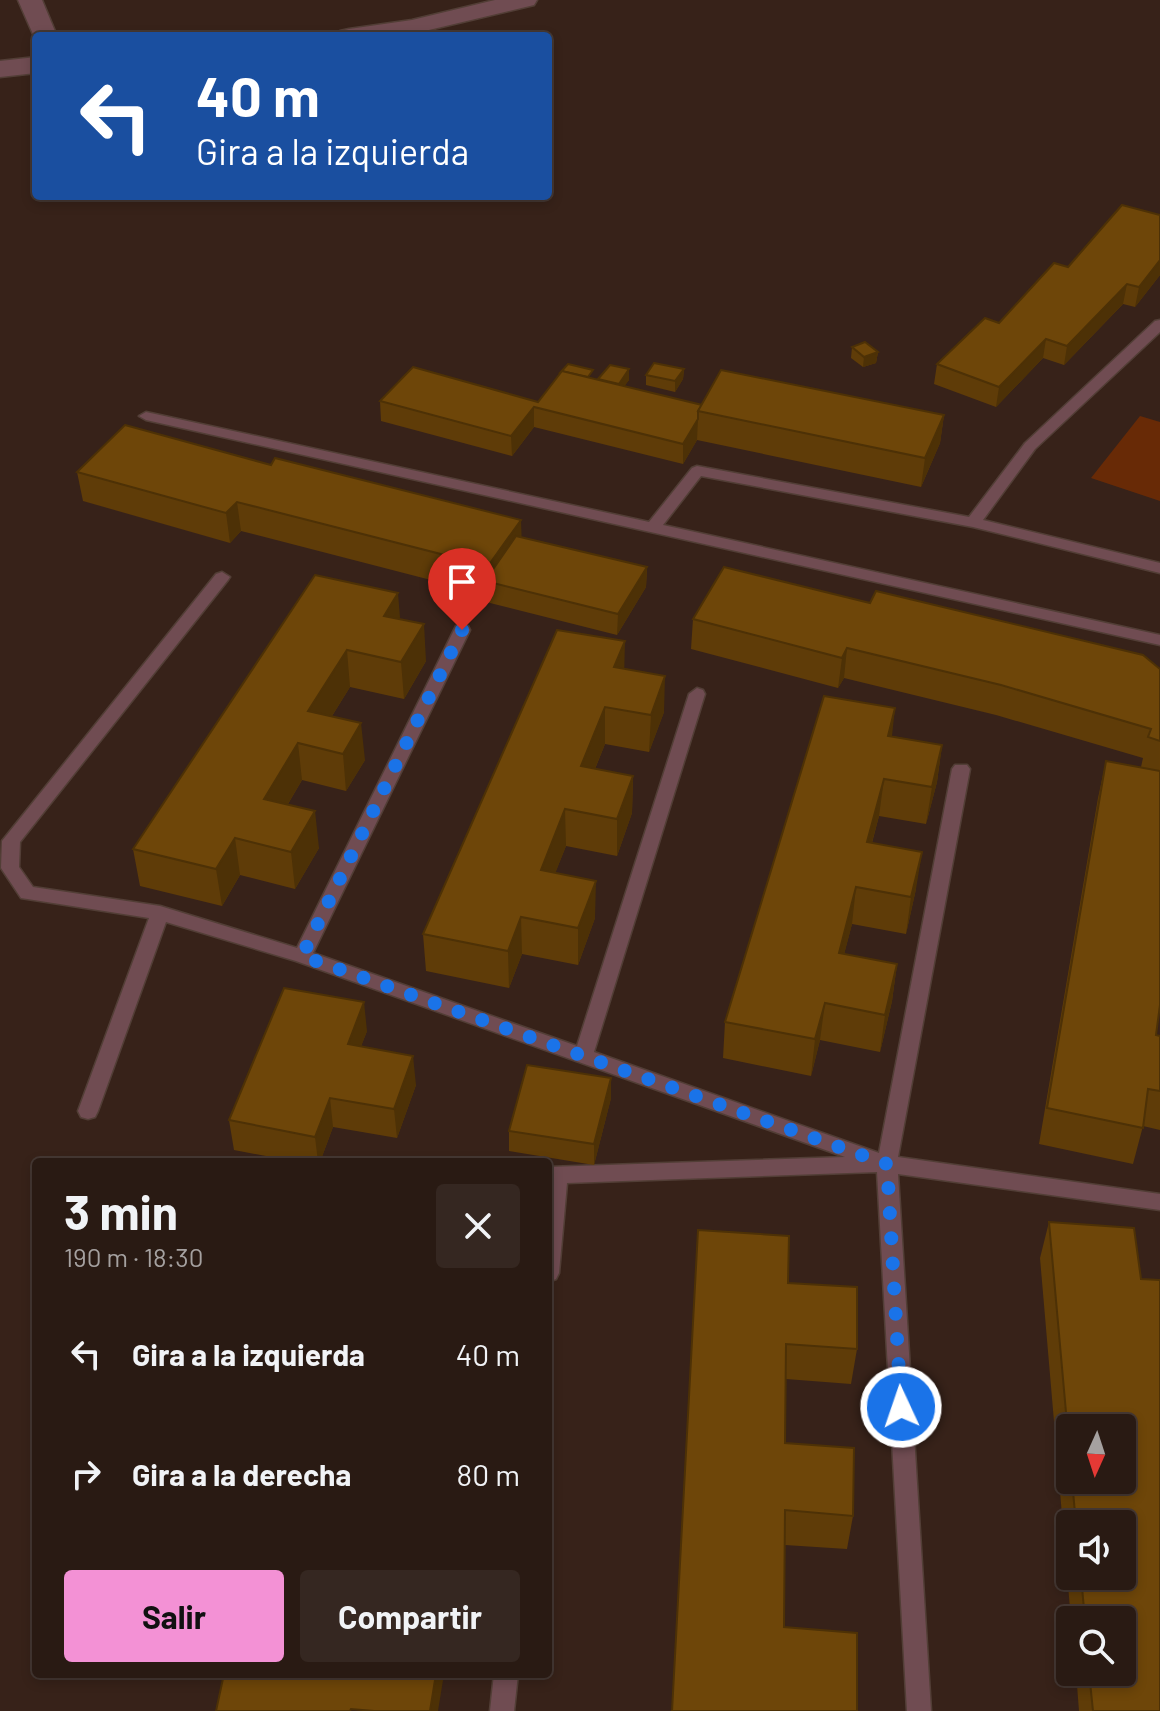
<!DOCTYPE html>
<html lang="es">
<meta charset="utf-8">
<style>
body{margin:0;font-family:Barlow,sans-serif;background:#352721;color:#f1f3f6;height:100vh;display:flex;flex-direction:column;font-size:30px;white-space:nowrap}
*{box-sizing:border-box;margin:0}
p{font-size:26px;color:#a5a1a0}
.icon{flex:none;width:44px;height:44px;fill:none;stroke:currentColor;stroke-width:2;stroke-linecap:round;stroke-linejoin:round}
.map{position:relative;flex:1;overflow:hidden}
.drawer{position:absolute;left:32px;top:1158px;width:520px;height:520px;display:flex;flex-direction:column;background:#291a13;border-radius:8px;box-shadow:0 4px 12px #0003,0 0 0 2px #453833}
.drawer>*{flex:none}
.hud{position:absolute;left:32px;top:32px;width:520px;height:168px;border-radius:8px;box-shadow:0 4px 12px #0003,0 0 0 2px #453833;background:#1a4fa0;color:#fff;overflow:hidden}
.needle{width:52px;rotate:183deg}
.controls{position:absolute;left:1056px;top:1414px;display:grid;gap:16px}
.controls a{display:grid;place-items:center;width:80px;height:80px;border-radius:8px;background:#291a13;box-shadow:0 4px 12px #0003,0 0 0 2px #453833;font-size:40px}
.pin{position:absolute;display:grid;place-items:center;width:68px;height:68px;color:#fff;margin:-82px -34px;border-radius:50% 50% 50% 0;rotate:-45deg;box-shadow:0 0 8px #0007}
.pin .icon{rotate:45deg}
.me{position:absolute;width:88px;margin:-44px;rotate:357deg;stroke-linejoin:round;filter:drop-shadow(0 0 6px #0008)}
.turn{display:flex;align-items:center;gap:28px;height:168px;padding:0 32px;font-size:36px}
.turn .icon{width:104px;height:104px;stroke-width:2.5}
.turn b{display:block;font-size:56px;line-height:68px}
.round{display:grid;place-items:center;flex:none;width:84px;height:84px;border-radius:8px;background:#352721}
.summary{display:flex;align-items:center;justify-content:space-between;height:136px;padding:0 32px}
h1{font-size:48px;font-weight:700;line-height:60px}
.cta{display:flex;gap:16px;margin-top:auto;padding:16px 32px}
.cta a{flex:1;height:92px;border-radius:8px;background:#f391d5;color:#111;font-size:32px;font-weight:700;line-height:92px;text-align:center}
.cta a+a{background:#352721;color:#f1f3f6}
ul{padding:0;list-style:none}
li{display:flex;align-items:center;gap:24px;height:120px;padding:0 32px}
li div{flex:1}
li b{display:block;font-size:30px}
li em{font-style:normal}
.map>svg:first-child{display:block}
.green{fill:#682a06}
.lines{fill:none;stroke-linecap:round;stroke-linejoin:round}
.service-casing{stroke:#523e36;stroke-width:3}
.minor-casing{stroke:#523e36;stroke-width:3}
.service{fill:#704c52;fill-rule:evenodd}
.minor{fill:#704c52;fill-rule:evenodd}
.wall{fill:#5f3c08;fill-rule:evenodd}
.shaded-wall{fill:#4d3106}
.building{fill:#6e4609;stroke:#4d3106;stroke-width:2}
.route{stroke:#1a73e8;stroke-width:14;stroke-dasharray:0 25.2}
</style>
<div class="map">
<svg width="1160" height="1711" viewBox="0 0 1160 1711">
<rect width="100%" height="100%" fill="#372219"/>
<polygon class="green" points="1140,416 1160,422 1160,501 1091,478"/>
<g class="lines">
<g class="service-casing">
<g id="service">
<polygon points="1160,320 1160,332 1035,449 983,520 1160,563 1160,573 973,527 701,476 663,525 1160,635 1160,645 146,420 139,416 146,412 649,522 692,468 697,466 969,517 1025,443 1155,321"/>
<polygon points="222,572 230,577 228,580 20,842 19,867 33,887 160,906 297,948 454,630 456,626 468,626 470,630 313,953 577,1046 689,694 697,688 703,690 705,694 594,1052 879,1153 952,769 955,765 967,765 970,769 898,1157 1160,1194 1160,1210 898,1174 931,1711 907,1711 877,1172 567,1183 559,1273 556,1279 548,1282 548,1167 845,1157 296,961 166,922 98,1111 95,1117 88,1119 81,1117 78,1111 149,918 21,898 1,868 2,841 216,574"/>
<polygon points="494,1674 518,1674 514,1711 490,1711"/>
</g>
</g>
<g class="minor-casing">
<g id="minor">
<polygon points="18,0 42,0 57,36 36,36 36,41"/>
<polygon points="495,0 537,0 534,5 412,34 337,36 340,31 349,29 412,20"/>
<polygon points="36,57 36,73 0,77 0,61"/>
</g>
</g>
<use href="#service" class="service"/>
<use href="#minor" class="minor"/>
</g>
<g class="wall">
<polygon points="1160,215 1160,275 1135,307 1123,304 1064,365 1043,358 996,407 934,384 937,364 999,323 1068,267"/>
<polygon points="852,347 878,352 876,363 863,367 851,358"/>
<polygon points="684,369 683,379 675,392 646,385 646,375"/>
<polygon points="593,379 598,380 629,380 624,386 702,405 944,415 940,443 921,487 697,440 683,464 534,427 512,456 381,421 380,401 538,402"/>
<polygon points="77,472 522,537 647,567 646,587 617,635 486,602 485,594 241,531 230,543 83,501"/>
<polygon points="315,575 400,619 426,661 404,699 350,687 332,716 365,760 346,791 302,780 288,804 319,848 295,889 240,875 222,906 140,886 133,849"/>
<polygon points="870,603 1160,669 1160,1005 1156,1035 1160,1036 1160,1130 1143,1126 1133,1164 1039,1144 1098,798 1106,761 1141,767 1143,758 996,715 844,678 838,688 691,649 693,619"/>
<polygon points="624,668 664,712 649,752 605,744 595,769 633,776 632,813 617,856 566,846 555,873 595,918 578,965 522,954 509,988 426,971 423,934"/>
<polygon points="892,736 942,745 937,782 926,824 879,816 872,843 916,889 906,934 852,924 844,954 897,964 892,1001 880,1052 820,1040 811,1076 723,1058 725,1022"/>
<polygon points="367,1031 361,1046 416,1085 397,1138 333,1127 320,1162 298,1162 234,1150 229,1120"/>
<polygon points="611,1098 594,1165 509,1151 509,1131"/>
<path d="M1049,1222L1141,1279L1160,1711H1079L1076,1672H1122V1620H1071L1040,1258ZM1070,1428L1122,1480H1070ZM1070,1524H1122V1576H1070Z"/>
<polygon points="788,1283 857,1349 851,1384 786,1379 785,1443 853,1516 847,1549 785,1545 672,1711"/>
</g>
<g class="shaded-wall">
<polygon points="1160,260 1160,275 1135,307 1139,287"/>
<polygon points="1127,284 1123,304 1064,365 1067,346"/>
<polygon points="1046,339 1043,358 996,407 999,387"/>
<polygon points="878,352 876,363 863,367 864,357"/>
<polygon points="629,369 629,380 619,394 619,384"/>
<polygon points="684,369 683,379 675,392 675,381"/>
<polygon points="534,407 534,427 512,456 511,436"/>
<polygon points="944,415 940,443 921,487 925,458"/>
<polygon points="698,419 697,440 683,464 683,444"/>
<polygon points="237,502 241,531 230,543 226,513"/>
<polygon points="521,520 522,549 489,582 488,566"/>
<polygon points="647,567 646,587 617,635 618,614"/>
<polygon points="398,593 401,630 384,616"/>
<polygon points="424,624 426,661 404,699 401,662"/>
<polygon points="625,641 624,678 614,667"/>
<polygon points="847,648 844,678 838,688 842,658"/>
<polygon points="347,650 350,687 312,748 308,711"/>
<polygon points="665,676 664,712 649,752 651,715"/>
<polygon points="605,707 605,744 581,803 581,766"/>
<polygon points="895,708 891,745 888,736"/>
<polygon points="361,723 365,760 346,791 343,754"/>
<polygon points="298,743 302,780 269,836 264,799"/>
<polygon points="942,745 937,782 926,824 932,787"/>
<polygon points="633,776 632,813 617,856 617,819"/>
<polygon points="884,779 879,816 862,879 867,842"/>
<polygon points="565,809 566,846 542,907 541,870"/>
<polygon points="315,811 319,848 295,889 291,852"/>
<polygon points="235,838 240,875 222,906 216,869"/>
<polygon points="922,852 916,889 906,934 911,897"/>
<polygon points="596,881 595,918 578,965 578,928"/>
<polygon points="856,887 852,924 835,990 839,953"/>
<polygon points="521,917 522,954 509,988 508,951"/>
<polygon points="897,964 892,1001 880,1052 885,1015"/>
<polygon points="364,1002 367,1031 351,1073 348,1044"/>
<polygon points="825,1003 820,1040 811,1076 815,1039"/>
<polygon points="413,1056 416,1085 397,1138 394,1109"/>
<polygon points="611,1078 611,1098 594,1165 594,1144"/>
<polygon points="330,1098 333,1127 320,1162 318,1162 315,1137"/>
<polygon points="436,1674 444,1674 438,1711 430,1711"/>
</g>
<g class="building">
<polygon points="1122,205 1160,215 1160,260 1139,287 1127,284 1067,346 1046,339 999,387 937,364 985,318 999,323 1054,263 1068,267"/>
<polygon points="865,342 878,352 864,357 852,347"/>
<polygon points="654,363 684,369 675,381 646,375"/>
<polygon points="568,364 593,370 588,377 562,371 559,374"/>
<polygon points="610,365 629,369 619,384 598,379"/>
<polygon points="413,367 538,402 562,371 702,405 698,411 698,419 683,444 534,407 511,436 380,401"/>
<polygon points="721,370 944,415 925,458 698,411"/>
<polygon points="125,425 271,465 275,458 521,520 488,566 237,502 226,513 77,472"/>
<polygon points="516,536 647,567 618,614 485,581"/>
<polygon points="724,567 870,603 876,591 1143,655 1160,669 1160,741 1148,737 1151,729 1001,685 847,648 842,658 693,619"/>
<polygon points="315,575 398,593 384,616 424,624 401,662 347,650 308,711 361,723 343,754 298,743 264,799 315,811 291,852 235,838 216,869 133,849"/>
<polygon points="557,630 625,641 614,667 665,676 651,715 605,707 581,766 633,776 617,819 565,809 541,870 596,881 578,928 521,917 508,951 423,934"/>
<polygon points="824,696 895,708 888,736 942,745 932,787 884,779 867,842 922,852 911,897 856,887 839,953 897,964 885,1015 825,1003 815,1039 725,1022"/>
<polygon points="1106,761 1160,771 1160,1005 1156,1035 1160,1036 1160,1091 1148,1089 1143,1128 1047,1108"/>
<polygon points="284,988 364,1002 348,1044 413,1056 394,1109 330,1098 315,1137 229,1120"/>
<polygon points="527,1065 611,1078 594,1144 509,1131"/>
<polygon points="1049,1222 1134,1228 1141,1279 1160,1280 1160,1711 1093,1711 1089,1672 1122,1672 1122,1620 1085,1620 1081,1576 1122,1576 1122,1524 1076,1524 1072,1480 1122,1480 1122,1428 1070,1428 1070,1457"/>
<polygon points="698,1230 789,1236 788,1283 857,1287 857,1349 786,1344 785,1443 854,1448 853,1516 785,1510 784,1627 857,1633 857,1711 672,1711"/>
<polygon points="224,1674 436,1674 430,1711 374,1711 351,1709 350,1711 216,1711"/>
</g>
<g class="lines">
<polyline class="route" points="462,630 302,956 887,1164 901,1407"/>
</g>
</svg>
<div class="controls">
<a><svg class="needle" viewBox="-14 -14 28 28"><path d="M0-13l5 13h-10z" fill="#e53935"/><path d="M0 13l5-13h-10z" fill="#a5a1a0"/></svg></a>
<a><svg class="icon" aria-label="sound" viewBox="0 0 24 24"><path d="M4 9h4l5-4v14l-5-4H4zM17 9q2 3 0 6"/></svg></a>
<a><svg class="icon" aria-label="search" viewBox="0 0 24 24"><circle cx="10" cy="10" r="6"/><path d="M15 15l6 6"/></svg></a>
</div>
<div class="pin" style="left:462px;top:630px;background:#d93025"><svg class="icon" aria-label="arrive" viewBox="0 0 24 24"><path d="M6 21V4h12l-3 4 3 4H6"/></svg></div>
<svg class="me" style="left:901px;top:1407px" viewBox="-20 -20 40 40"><circle r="17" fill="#1a73e8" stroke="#fff" stroke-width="3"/><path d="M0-11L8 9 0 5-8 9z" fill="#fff"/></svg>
<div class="hud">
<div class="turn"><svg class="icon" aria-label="left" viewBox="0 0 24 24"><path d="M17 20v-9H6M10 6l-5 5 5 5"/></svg><div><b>40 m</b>Gira a la izquierda</div></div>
</div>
<section class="drawer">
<div class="summary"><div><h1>3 min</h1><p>190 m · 18:30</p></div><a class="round"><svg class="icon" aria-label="close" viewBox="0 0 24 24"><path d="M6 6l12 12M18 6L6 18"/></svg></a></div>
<ul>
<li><svg class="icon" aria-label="left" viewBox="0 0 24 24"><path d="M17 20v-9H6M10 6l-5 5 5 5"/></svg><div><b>Gira a la izquierda</b></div><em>40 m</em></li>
<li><svg class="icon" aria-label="right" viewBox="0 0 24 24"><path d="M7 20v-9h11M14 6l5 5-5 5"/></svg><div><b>Gira a la derecha</b></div><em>80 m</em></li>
</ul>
<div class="cta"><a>Salir</a><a>Compartir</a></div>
</section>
</div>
